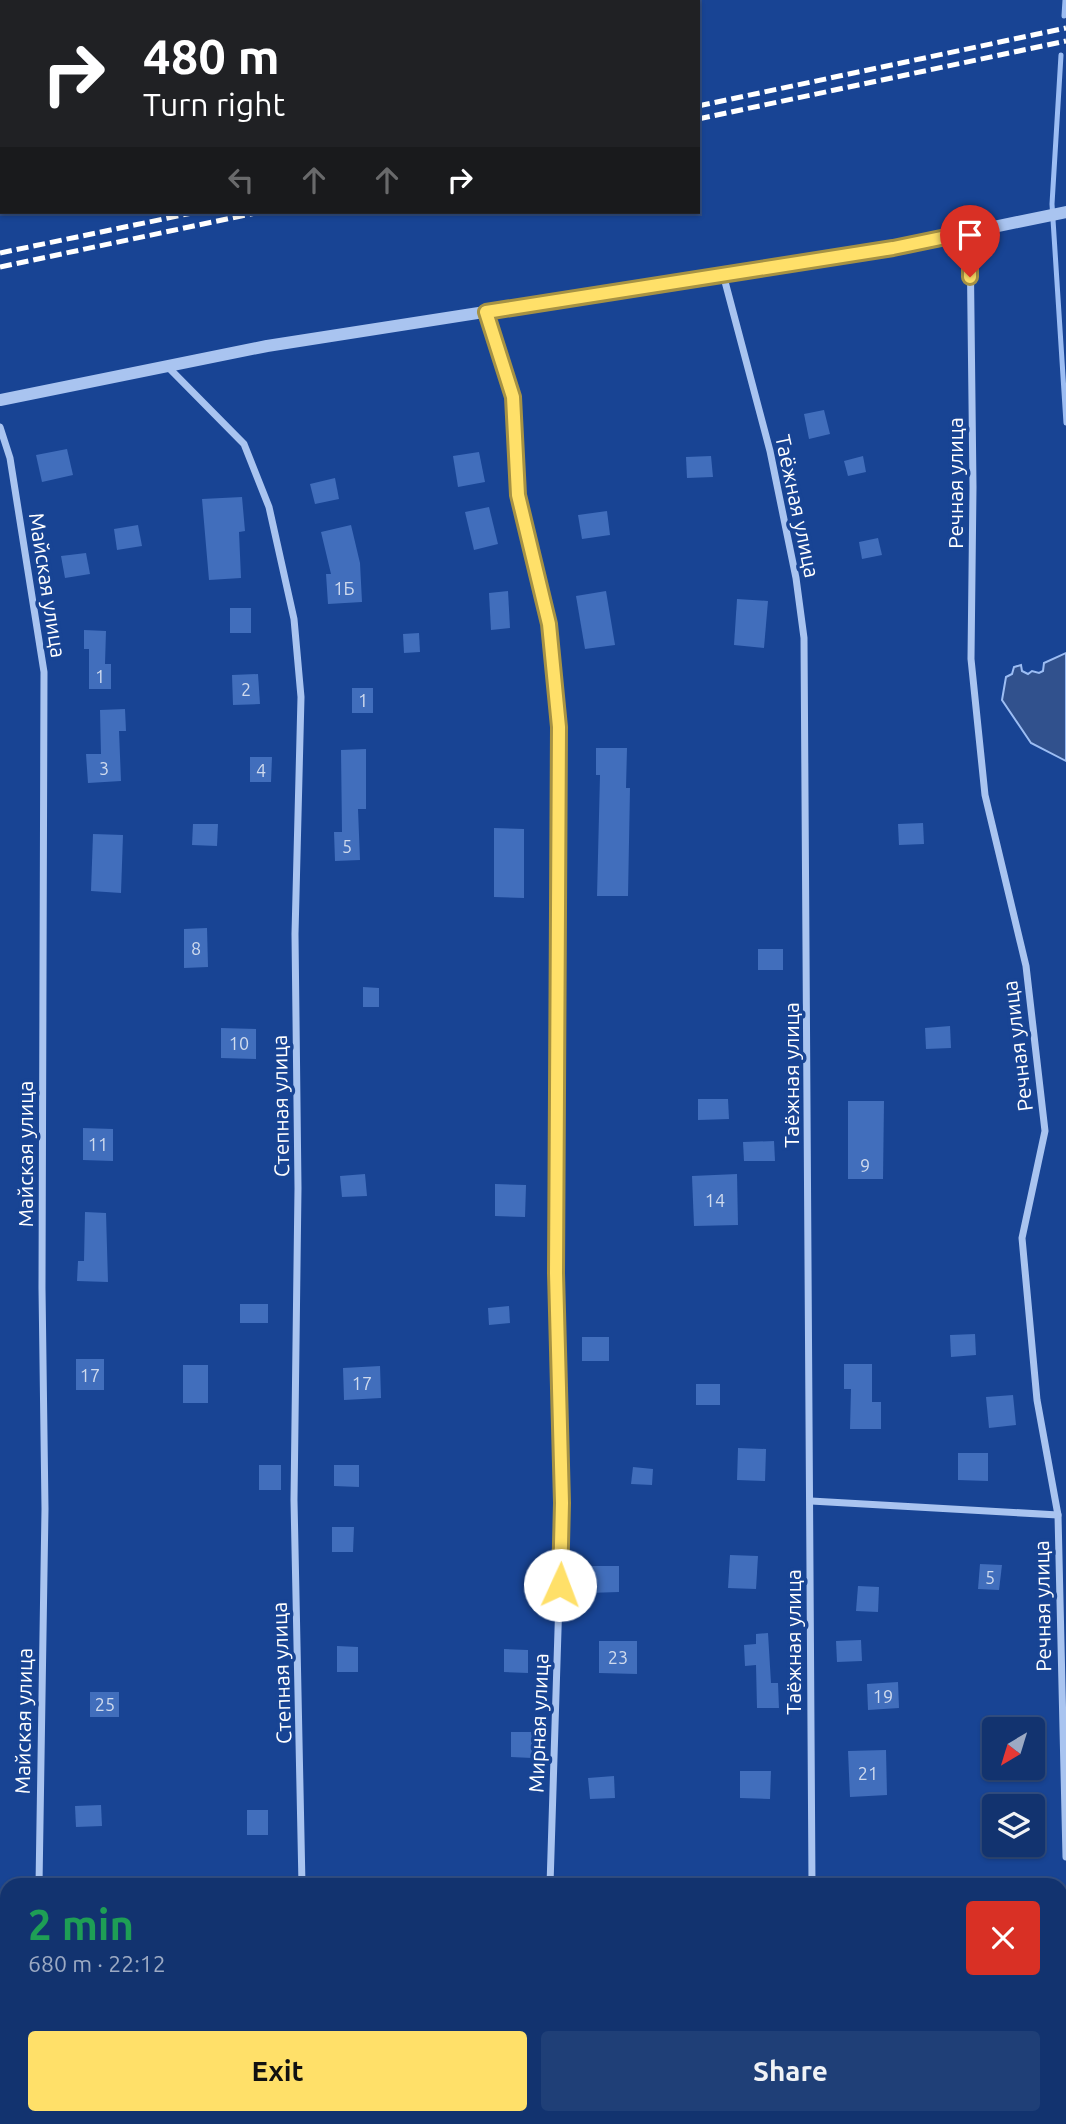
<!DOCTYPE html>
<meta charset="utf-8">
<style>
body{margin:0;font-family:Ubuntu,sans-serif;background:#1f3f77;color:#f1f3f6;height:100vh;display:flex;flex-direction:column;font-size:26px;white-space:nowrap}
*{box-sizing:border-box;margin:0}
p{font-size:23px;color:#9caac3}
.icon{flex:none;width:38px;height:38px;fill:none;stroke:currentColor;stroke-width:2;stroke-linecap:round;stroke-linejoin:round}
.map{position:relative;flex:1;overflow:hidden}
.panel{position:absolute;left:0px;top:1878px;width:1068px;height:247px;display:flex;flex-direction:column;background:#12336f;border-radius:21px 21px 0 0;box-shadow:0 2px 5px #0004,0 0 0 2px #314e82}
.panel>*{flex:none}
.guide{position:absolute;left:0px;top:0px;width:700px;height:214px;box-shadow:0 2px 5px #0004,0 0 0 2px #314e82;background:#202124;color:#fff;overflow:hidden}
.needle{width:46px;rotate:218deg}
.controls{position:absolute;left:982px;top:1717px;display:grid;gap:14px}
.controls a{display:grid;place-items:center;width:63px;height:63px;border-radius:7px;background:#12336f;box-shadow:0 2px 5px #0004,0 0 0 2px #314e82;font-size:35px}
.pin{position:absolute;display:grid;place-items:center;width:60px;height:60px;color:#fff;margin:-72px -30px;border-radius:50% 50% 50% 0;rotate:-45deg;box-shadow:0 0 7px #0007}
.pin .icon{rotate:45deg}
.me{position:absolute;width:77px;margin:-38px;rotate:2deg;stroke-linejoin:round;filter:drop-shadow(0 0 5px #0008)}
.turn{display:flex;align-items:center;gap:24px;height:147px;padding:0 28px;font-size:32px}
.turn .icon{width:91px;height:91px;stroke-width:2.5}
.turn b{display:block;font-size:49px;line-height:60px}
.lanes{display:flex;align-items:center;height:66px;padding:0 28px;background:#0003;justify-content:center;gap:35px;direction:ltr}
.lanes .off{opacity:.35}
.round{display:grid;place-items:center;flex:none;width:74px;height:74px;border-radius:7px;background:#1f3f77}
.headline{display:flex;align-items:center;justify-content:space-between;height:119px;padding:0 28px}
h1{font-size:42px;font-weight:700;line-height:52px;color:#1e9e55}
.cta{display:flex;gap:14px;margin-top:auto;padding:14px 28px}
.cta a{flex:1;height:80px;border-radius:7px;background:#ffe069;color:#111;font-size:28px;font-weight:700;line-height:80px;text-align:center}
.cta a+a{background:#1f3f77;color:#f1f3f6}
.map>svg:first-child{display:block}
.water{fill:#31518d;stroke:#9cbdf3;stroke-width:2}
.lines{fill:none;stroke-linecap:round;stroke-linejoin:round}
.stream{stroke:#9cbdf3;stroke-width:5}
.building{fill:#416ebc}
.minor{stroke:#a9c4f0;stroke-width:7}
.tertiary{stroke:#a9c4f0;stroke-width:12}
.rail{stroke:#fff;stroke-width:5;stroke-dasharray:12 5;stroke-linecap:butt}
.route-casing{stroke:#a69244;stroke-width:18}
.route{stroke:#ffe069;stroke-width:12}
.labels{text-anchor:middle;dominant-baseline:central;stroke-width:7;stroke-linejoin:round;paint-order:stroke}
.number-label{font-size:18px;fill:#d0dbee}
.street-label{font-size:21px;fill:#fff;stroke:#184494}
</style>
<div class="map">
<svg width="1066" height="2124" viewBox="0 0 1066 2124">
<rect width="100%" height="100%" fill="#184494"/>
<polygon class="water" points="1066,653 1066,761 1031,743 1002,700 1006,677 1012,674 1014,667 1021,665 1022,671 1028,674 1032,671 1039,673 1043,671 1044,663"/>
<g class="lines">
<g class="stream">
<polyline points="1064,16 1065,0"/>
<polyline points="1061,55 1052,204 1066,423"/>
</g>
</g>
<g class="building">
<polygon points="824,410 830,434 809,439 804,414"/>
<polygon points="67,449 73,475 42,482 36,455"/>
<polygon points="479,452 485,482 458,487 453,456"/>
<polygon points="711,456 713,477 687,478 686,457"/>
<polygon points="863,456 866,472 848,476 844,461"/>
<polygon points="335,478 339,499 315,504 310,484"/>
<polygon points="242,497 245,531 239,532 241,578 209,580 202,499"/>
<polygon points="489,507 498,544 474,550 465,512"/>
<polygon points="607,511 610,535 582,539 578,515"/>
<polygon points="138,525 142,546 117,550 114,529"/>
<polygon points="351,525 360,563 362,602 328,604 326,574 331,574 321,532"/>
<polygon points="878,538 882,555 862,559 859,542"/>
<polygon points="86,553 90,574 65,578 61,556"/>
<polygon points="508,591 510,628 491,630 489,593"/>
<polygon points="606,591 615,645 585,649 576,596"/>
<polygon points="737,599 768,601 764,648 734,645"/>
<rect x="230" y="608" width="21" height="25"/>
<polygon points="84,630 106,631 105,664 111,664 111,689 89,689 89,649 84,649"/>
<polygon points="419,633 420,652 404,653 403,634"/>
<polygon points="258,674 260,704 233,705 232,675"/>
<rect x="352" y="688" width="21" height="25"/>
<polygon points="125,709 126,731 119,731 121,781 88,783 86,754 101,754 100,710"/>
<polygon points="596,748 627,748 626,788 630,788 628,896 597,896 600,775 596,775"/>
<polygon points="366,749 366,809 358,809 360,860 335,861 334,832 342,832 341,750"/>
<polygon points="250,757 272,757 271,782 250,782"/>
<polygon points="923,823 924,844 899,845 898,824"/>
<polygon points="193,824 218,824 217,846 192,845"/>
<polygon points="494,828 524,829 524,898 494,897"/>
<polygon points="93,834 123,835 121,893 91,891"/>
<polygon points="207,928 208,967 184,968 184,929"/>
<rect x="758" y="949" width="25" height="21"/>
<polygon points="363,987 379,988 379,1007 363,1007"/>
<polygon points="950,1026 951,1048 926,1049 925,1028"/>
<polygon points="221,1028 256,1029 256,1059 221,1058"/>
<polygon points="698,1099 728,1099 729,1119 698,1120"/>
<polygon points="848,1101 884,1101 883,1179 848,1179"/>
<polygon points="83,1128 113,1129 113,1161 83,1160"/>
<polygon points="774,1141 775,1161 744,1161 743,1142"/>
<polygon points="365,1174 367,1196 342,1197 340,1176"/>
<polygon points="737,1174 738,1225 694,1226 692,1176"/>
<polygon points="495,1184 526,1185 525,1217 495,1216"/>
<polygon points="85,1212 106,1213 108,1282 77,1281 78,1261 84,1261"/>
<rect x="240" y="1304" width="28" height="19"/>
<polygon points="509,1306 510,1323 489,1325 488,1308"/>
<polygon points="975,1334 976,1355 951,1357 950,1335"/>
<rect x="582" y="1337" width="27" height="24"/>
<rect x="76" y="1359" width="28" height="31"/>
<polygon points="844,1364 872,1364 872,1402 881,1402 881,1429 850,1429 851,1389 844,1389"/>
<rect x="183" y="1365" width="25" height="38"/>
<polygon points="380,1366 381,1398 344,1400 343,1368"/>
<rect x="696" y="1384" width="24" height="21"/>
<polygon points="1013,1395 1016,1425 989,1428 986,1397"/>
<polygon points="738,1448 766,1449 765,1481 737,1480"/>
<polygon points="958,1453 988,1453 988,1481 958,1480"/>
<rect x="259" y="1465" width="22" height="25"/>
<polygon points="334,1465 359,1465 359,1487 334,1486"/>
<polygon points="633,1467 653,1469 652,1485 631,1484"/>
<polygon points="332,1527 354,1527 353,1552 332,1552"/>
<polygon points="730,1555 758,1556 756,1589 728,1588"/>
<polygon points="980,1564 1002,1565 999,1590 978,1589"/>
<polygon points="587,1566 619,1566 619,1592 588,1593"/>
<polygon points="858,1586 879,1587 878,1612 856,1611"/>
<polygon points="768,1633 771,1683 778,1683 779,1708 757,1708 756,1665 745,1666 744,1645 756,1644 756,1634"/>
<polygon points="861,1640 862,1661 837,1662 836,1641"/>
<polygon points="599,1641 637,1641 637,1674 599,1673"/>
<polygon points="337,1646 358,1647 358,1672 337,1672"/>
<polygon points="504,1649 528,1650 528,1673 504,1672"/>
<polygon points="898,1682 899,1708 868,1710 867,1684"/>
<rect x="90" y="1692" width="29" height="25"/>
<polygon points="511,1732 533,1732 532,1758 511,1757"/>
<polygon points="886,1750 887,1795 850,1797 848,1751"/>
<polygon points="740,1771 771,1771 770,1799 740,1798"/>
<polygon points="614,1776 615,1798 590,1799 588,1778"/>
<polygon points="101,1805 102,1826 76,1827 75,1806"/>
<rect x="247" y="1810" width="21" height="25"/>
</g>
<g class="lines">
<g class="minor">
<polyline points="9,2 9,0"/>
<polyline points="0,65 2,52"/>
<polyline points="970,232 973,487 971,659 985,795 1026,966 1045,1131 1022,1238 1037,1400 1058,1515 1066,1857"/>
<polyline points="723,274 770,451 796,578 804,638 812,1885"/>
<polyline points="487,311 513,397 518,495 549,624 559,727 556,1273 562,1503 550,1885"/>
<polyline points="168,367 244,444 269,507 294,619 301,697 295,934 298,1188 294,1500 302,1885"/>
<polyline points="0,427 10,458 44,672 42,1288 45,1509 39,1885"/>
<polyline points="811,1501 1058,1515"/>
<polyline points="1060,1941 1066,1941"/>
<polyline points="1060,2079 1066,1979"/>
<polyline points="549,2118 549,2124"/>
<polyline points="806,2118 806,2124"/>
<polyline points="1060,2118 1060,2124"/>
<polyline points="42,2124 42,2118"/>
<polyline points="295,2124 295,2118"/>
</g>
<polyline class="tertiary" points="0,400 267,346 893,248 1066,212"/>
<g class="rail">
<polyline points="698,106 1066,28"/>
<polyline points="698,119 1066,41"/>
<polyline points="0,253 197,212"/>
<polyline points="0,267 260,212"/>
</g>
</g>
<g class="lines">
<g class="route-casing">
<polyline id="route" points="560,1585 562,1503 556,1273 559,727 549,624 518,495 513,397 486,312 893,248 970,232 970,277"/>
</g>
<use href="#route" class="route"/>
</g>
<g class="labels">
<g class="number-label">
<text x="344" y="588">1Б</text>
<text x="100" y="676">1</text>
<text x="246" y="689">2</text>
<text x="363" y="700">1</text>
<text x="104" y="768">3</text>
<text x="261" y="770">4</text>
<text x="347" y="846">5</text>
<text x="196" y="948">8</text>
<text x="239" y="1043">10</text>
<text x="98" y="1144">11</text>
<text x="865" y="1165">9</text>
<text x="715" y="1200">14</text>
<text x="90" y="1375">17</text>
<text x="362" y="1383">17</text>
<text x="990" y="1577">5</text>
<text x="618" y="1657">23</text>
<text x="883" y="1696">19</text>
<text x="105" y="1704">25</text>
<text x="868" y="1773">21</text>
</g>
<g class="street-label">
<text transform="translate(955 483) rotate(-90)">Речная улица</text>
<text transform="translate(798 506) rotate(78)">Таёжная улица</text>
<text transform="translate(48 585) rotate(81)">Майская улица</text>
<text transform="translate(1017 1046) rotate(-97)">Речная улица</text>
<text transform="translate(791 1075) rotate(-90)">Таёжная улица</text>
<text transform="translate(280 1106) rotate(-91)">Степная улица</text>
<text transform="translate(25 1154) rotate(-90)">Майская улица</text>
<text transform="translate(1042 1606) rotate(-91)">Речная улица</text>
<text transform="translate(793 1642) rotate(-90)">Таёжная улица</text>
<text transform="translate(281 1673) rotate(-92)">Степная улица</text>
<text transform="translate(23 1721) rotate(-89)">Майская улица</text>
<text transform="translate(538 1723) rotate(-88)">Мирная улица</text>
</g>
</g>
</svg>
<div class="controls">
<a><svg class="needle" viewBox="-14 -14 28 28"><path d="M0-13l5 13h-10z" fill="#e53935"/><path d="M0 13l5-13h-10z" fill="#9caac3"/></svg></a>
<a><svg class="icon" aria-label="layers" viewBox="0 0 24 24"><path d="M12 4l9 5-9 5-9-5zM3 14l9 5 9-5"/></svg></a>
</div>
<div class="pin" style="left:970px;top:277px;background:#d93025"><svg class="icon" aria-label="arrive" viewBox="0 0 24 24"><path d="M6 21V4h12l-3 4 3 4H6"/></svg></div>
<svg class="me" style="left:560px;top:1585px" viewBox="-20 -20 40 40"><circle r="19" fill="#fff"/><path d="M0-13L10 11 0 6-10 11z" fill="#ffe069"/></svg>
<div class="guide">
<div class="turn"><svg class="icon" aria-label="right" viewBox="0 0 24 24"><path d="M7 20v-9h11M14 6l5 5-5 5"/></svg><div><b>480 m</b>Turn right</div></div>
<div class="lanes"><svg class="icon off" aria-label="left" viewBox="0 0 24 24"><path d="M17 20v-9H6M10 6l-5 5 5 5"/></svg><svg class="icon off" aria-label="ahead" viewBox="0 0 24 24"><path d="M12 20V5M6 11l6-6 6 6"/></svg><svg class="icon off" aria-label="ahead" viewBox="0 0 24 24"><path d="M12 20V5M6 11l6-6 6 6"/></svg><svg class="icon" aria-label="right" viewBox="0 0 24 24"><path d="M7 20v-9h11M14 6l5 5-5 5"/></svg></div>
</div>
<section class="panel">
<div class="headline"><div><h1>2 min</h1><p>680 m · 22:12</p></div><a class="round" style="background:#d93025;color:#fff"><svg class="icon" aria-label="close" viewBox="0 0 24 24"><path d="M6 6l12 12M18 6L6 18"/></svg></a></div>
<div class="cta"><a>Exit</a><a>Share</a></div>
</section>
</div>
